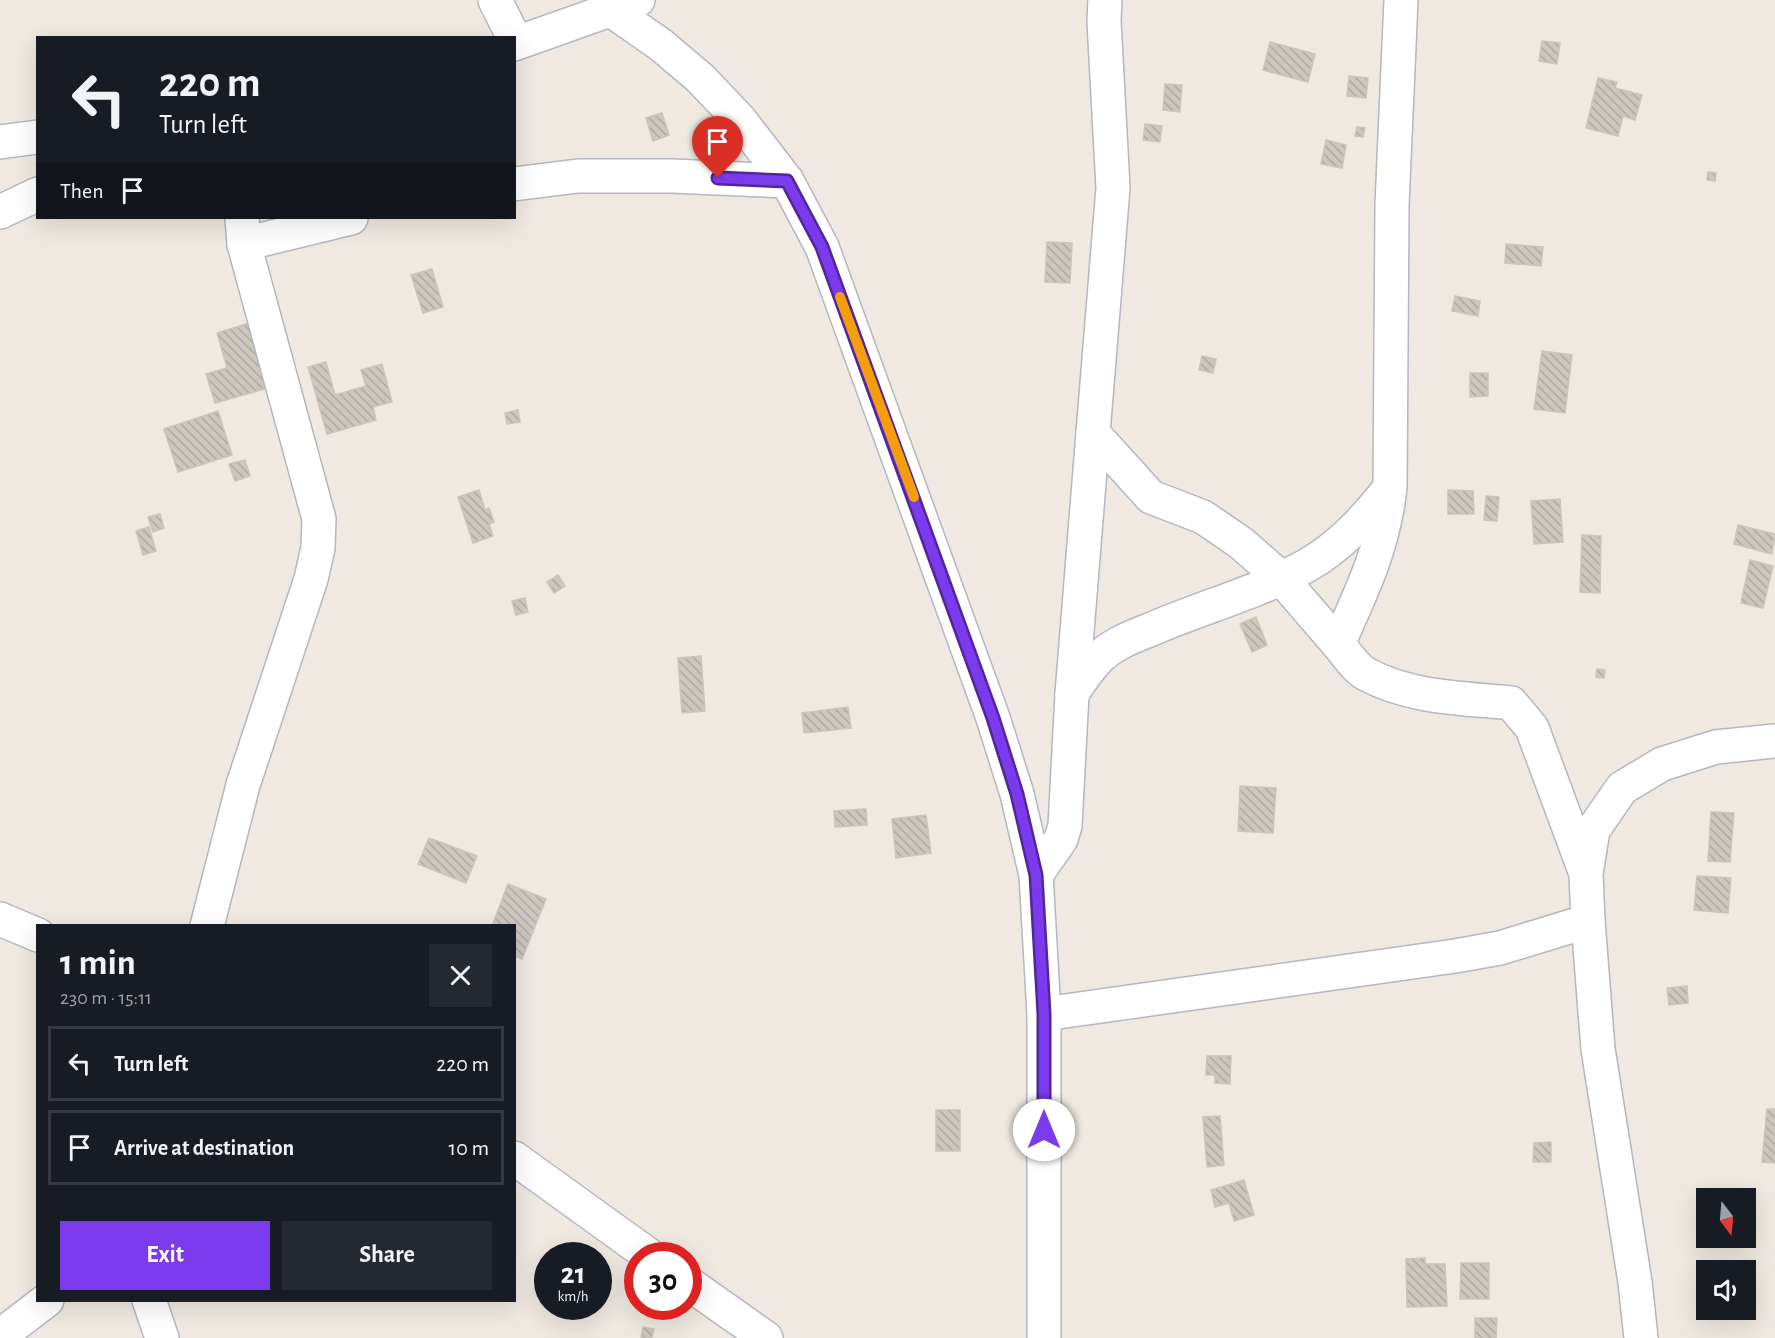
<!DOCTYPE html>
<meta charset="utf-8">
<style>
body{margin:0;font-family:"Alegreya Sans",sans-serif;background:#242831;color:#f1f3f6;height:100vh;display:flex;flex-direction:column;font-size:22px;white-space:nowrap}
*{box-sizing:border-box;margin:0}
p{font-size:20px;color:#9ea1a6}
.icon{flex:none;width:33px;height:33px;fill:none;stroke:currentColor;stroke-width:2;stroke-linecap:round;stroke-linejoin:round}
.map{position:relative;flex:1;overflow:hidden}
.drawer{position:absolute;left:36px;top:924px;width:480px;height:378px;display:flex;flex-direction:column;background:#171b24;border-radius:0px;box-shadow:0 6px 24px #0002}
.drawer>*{flex:none}
.banner{position:absolute;left:36px;top:36px;width:480px;height:183px;border-radius:0px;box-shadow:0 6px 24px #0002;background:#171b24;color:#f1f3f6;overflow:hidden}
.needle{width:39px;rotate:164deg}
.controls{position:absolute;left:1696px;top:1188px;display:grid;gap:12px}
.controls a{display:grid;place-items:center;width:60px;height:60px;border-radius:0px;background:#171b24;box-shadow:0 6px 24px #0002;font-size:30px}
.speed{position:absolute;left:534px;top:1242px;display:flex;gap:12px;font-size:30px;font-weight:700;text-align:center}
.speed>*{display:grid;place-content:center;width:78px;height:78px;border-radius:50%;background:#171b24;box-shadow:0 6px 24px #0002;line-height:1}
.speed small{font-size:15px;font-weight:400}
.speed .limit{border:9px solid #d22;background:#fff;color:#111}
.pin{position:absolute;display:grid;place-items:center;width:51px;height:51px;color:#fff;margin:-62px -26px;border-radius:50% 50% 50% 0;rotate:-45deg;box-shadow:0 0 6px #0007}
.pin .icon{rotate:45deg}
.me{position:absolute;width:66px;margin:-33px;rotate:0deg;stroke-linejoin:round;filter:drop-shadow(0 0 4px #0008)}
.turn{display:flex;align-items:center;gap:21px;height:126px;padding:0 24px;font-size:27px}
.turn .icon{width:78px;height:78px;stroke-width:2.5}
.turn b{display:block;font-size:42px;line-height:51px}
.then{display:flex;align-items:center;height:57px;padding:0 24px;background:#0003;gap:12px;font-size:22px}
.round{display:grid;place-items:center;flex:none;width:63px;height:63px;border-radius:0px;background:#242831}
.overview{display:flex;align-items:center;justify-content:space-between;height:102px;padding:0 24px}
h1{font-size:36px;font-weight:700;line-height:45px}
.primary-button{display:flex;gap:12px;margin-top:auto;padding:12px 24px}
.primary-button a{flex:1;height:69px;border-radius:0px;background:#7c3aed;color:#fff;font-size:24px;font-weight:700;line-height:69px;text-align:center}
.primary-button a+a{background:#242831;color:#f1f3f6}
ul{padding:0;list-style:none}
li{display:flex;align-items:center;gap:18px;height:75px;margin:0 12px 9px;padding:0 12px;border:3px solid #363941;border-radius:0px}
li div{flex:1}
li b{display:block;font-size:22px}
li em{font-style:normal}
.map>svg:first-child{display:block}
.building{fill:url(#building-back-hatch);stroke:#cbc5ba;stroke-width:1.5}
.lines{fill:none;stroke-linecap:round;stroke-linejoin:round}
.minor-casing{stroke:#b4b7c1;stroke-width:36}
.minor{stroke:#fff;stroke-width:33}
.route-casing{stroke:#51269a;stroke-width:15}
.route{stroke:#7c3aed;stroke-width:10}
.slow{stroke:#f59e0b;stroke-width:10}
</style>
<div class="map">
<svg width="1775" height="1338" viewBox="0 0 1775 1338">
<defs>
<pattern id="building-back-hatch" width="6" height="6" patternUnits="userSpaceOnUse" patternTransform="scale(1.5)"><rect width="6" height="6" fill="#cbc7bf"/><path d="M-1 5l2 2M0 0l6 6M5-1l2 2" fill="none" stroke="#afaba4"/></pattern>
</defs>
<rect width="100%" height="100%" fill="#efe9e1"/>
<g class="building">
<polygon points="1542,41 1560,43 1557,64 1539,61"/>
<polygon points="1270,42 1315,54 1308,82 1263,70"/>
<polygon points="1349,76 1368,78 1366,98 1347,96"/>
<polygon points="1598,78 1617,82 1615,88 1642,95 1635,120 1623,116 1618,136 1586,128"/>
<polygon points="1165,84 1182,85 1180,112 1163,110"/>
<polygon points="662,113 669,135 653,141 646,118"/>
<polygon points="1145,124 1162,126 1160,142 1143,140"/>
<polygon points="1357,127 1365,128 1363,137 1355,136"/>
<polygon points="1326,140 1346,145 1342,168 1321,164"/>
<polygon points="1708,172 1716,173 1715,181 1707,180"/>
<polygon points="1047,242 1072,243 1070,283 1045,282"/>
<polygon points="1506,244 1543,247 1541,266 1505,263"/>
<polygon points="432,269 443,307 423,313 411,275"/>
<polygon points="1455,296 1480,301 1478,316 1452,311"/>
<polygon points="249,323 268,388 215,403 206,374 227,368 217,333"/>
<polygon points="1542,351 1572,355 1565,413 1534,409"/>
<polygon points="1202,356 1216,359 1213,373 1199,370"/>
<polygon points="326,362 335,395 366,386 361,370 382,364 392,402 373,407 376,420 327,434 308,367"/>
<polygon points="1470,373 1488,373 1488,396 1470,397"/>
<polygon points="518,410 520,422 507,424 505,413"/>
<polygon points="218,411 232,455 178,472 164,429"/>
<polygon points="245,460 250,476 235,481 229,464"/>
<polygon points="479,490 485,510 489,508 494,522 489,524 493,536 473,543 458,497"/>
<polygon points="1448,490 1473,491 1474,514 1448,514"/>
<polygon points="1486,496 1499,497 1497,521 1484,520"/>
<polygon points="1560,499 1563,542 1534,544 1531,501"/>
<polygon points="160,514 164,528 153,532 148,517"/>
<polygon points="1738,525 1775,534 1772,554 1734,544"/>
<polygon points="149,527 156,551 143,555 136,531"/>
<polygon points="1582,535 1601,536 1600,593 1580,592"/>
<polygon points="1750,560 1773,566 1763,608 1741,603"/>
<polygon points="558,575 565,586 554,593 547,582"/>
<polygon points="525,598 528,612 516,615 512,601"/>
<polygon points="1256,617 1267,645 1252,652 1240,624"/>
<polygon points="701,656 705,711 682,713 678,658"/>
<polygon points="1597,669 1605,670 1604,678 1596,677"/>
<polygon points="848,707 851,728 804,733 802,713"/>
<polygon points="1240,786 1276,788 1273,833 1238,831"/>
<polygon points="866,809 867,825 835,827 834,811"/>
<polygon points="1711,812 1734,813 1730,862 1708,861"/>
<polygon points="926,815 931,853 896,858 892,819"/>
<polygon points="429,838 477,856 466,883 418,864"/>
<polygon points="1697,876 1731,878 1728,913 1694,910"/>
<polygon points="508,884 546,899 522,959 514,956 514,926 492,926"/>
<polygon points="1687,986 1688,1003 1669,1005 1667,988"/>
<polygon points="1207,1056 1231,1056 1230,1084 1215,1083 1215,1075 1206,1075"/>
<polygon points="1767,1109 1775,1109 1775,1163 1762,1162"/>
<rect x="936" y="1110" width="24" height="41"/>
<polygon points="1220,1116 1224,1165 1207,1167 1203,1117"/>
<polygon points="1551,1142 1551,1162 1533,1162 1534,1143"/>
<polygon points="1244,1180 1254,1215 1234,1221 1229,1203 1215,1207 1211,1190"/>
<polygon points="1425,1258 1425,1264 1445,1264 1447,1306 1407,1307 1406,1259"/>
<polygon points="1461,1263 1489,1263 1489,1299 1460,1299"/>
<polygon points="1707,1268 1728,1270 1707,1270 1707,1286 1705,1286"/>
<polygon points="1475,1318 1497,1318 1496,1338 1475,1338"/>
<polygon points="643,1327 654,1329 652,1338 641,1338"/>
</g>
<g class="lines">
<g class="minor-casing">
<g id="minor">
<polyline points="495,0 514,38"/>
<polyline points="611,10 661,45 700,78 740,120 787,181 822,247 993,718 1017,794 1036,875 1044,1014 1044,1338"/>
<polyline points="514,44 638,0"/>
<polyline points="0,142 38,137"/>
<polyline points="514,184 578,176 672,176 787,181"/>
<polyline points="0,212 38,194"/>
<polyline points="244,244 351,218"/>
<polyline points="1093,433 1113,188 1104,21 1105,0"/>
<path d="M1338,644C1346,653 1355,668 1366,674C1410,698 1462,698 1511,703L1532,728L1585,871"/>
<path d="M1072,694C1081,680 1089,667 1102,655C1118,641 1140,634 1159,626C1207,606 1260,591 1306,566C1340,547 1365,519 1389,489"/>
<path d="M1036,875L1061,839L1065,826L1072,694L1093,433L1151,497L1203,517L1241,543L1281,578L1338,644C1362,591 1384,546 1390,487L1392,205L1401,0"/>
<polyline points="0,919 38,935"/>
<polyline points="1588,921 1598,1049 1635,1282 1641,1338"/>
<polyline points="207,926 243,785 311,579 318,548 319,519 244,244 242,218"/>
<polyline points="1044,1014 1455,956 1500,948 1588,921 1586,874 1593,830 1622,788 1662,764 1716,747 1775,741"/>
<polyline points="514,1158 650,1256"/>
<polyline points="688,1283 766,1338"/>
<polyline points="149,1300 162,1338"/>
<polyline points="0,1336 47,1300"/>
</g>
</g>
<use href="#minor" class="minor"/>
</g>
<g class="lines">
<g class="route-casing">
<polyline id="route" points="718,178 787,181 822,247 993,718 1017,794 1036,875 1044,1014 1044,1130"/>
</g>
<use href="#route" class="route"/>
<polyline class="slow" points="840,297 914,497"/>
</g>
</svg>
<div class="controls">
<a><svg class="needle" viewBox="-14 -14 28 28"><path d="M0-13l5 13h-10z" fill="#e53935"/><path d="M0 13l5-13h-10z" fill="#9ea1a6"/></svg></a>
<a><svg class="icon" aria-label="sound" viewBox="0 0 24 24"><path d="M4 9h4l5-4v14l-5-4H4zM17 9q2 3 0 6"/></svg></a>
</div>
<div class="speed"><div>21<small>km/h</small></div><div class="limit">30</div></div>
<div class="pin" style="left:718px;top:178px;background:#d93025"><svg class="icon" aria-label="arrive" viewBox="0 0 24 24"><path d="M6 21V4h12l-3 4 3 4H6"/></svg></div>
<svg class="me" style="left:1044px;top:1130px" viewBox="-20 -20 40 40"><circle r="19" fill="#fff"/><path d="M0-13L10 11 0 6-10 11z" fill="#7c3aed"/></svg>
<div class="banner">
<div class="turn"><svg class="icon" aria-label="left" viewBox="0 0 24 24"><path d="M17 20v-9H6M10 6l-5 5 5 5"/></svg><div><b>220 m</b>Turn left</div></div>
<div class="then">Then<svg class="icon" aria-label="arrive" viewBox="0 0 24 24"><path d="M6 21V4h12l-3 4 3 4H6"/></svg></div>
</div>
<section class="drawer">
<div class="overview"><div><h1>1 min</h1><p>230 m · 15:11</p></div><a class="round"><svg class="icon" aria-label="close" viewBox="0 0 24 24"><path d="M6 6l12 12M18 6L6 18"/></svg></a></div>
<ul>
<li><svg class="icon" aria-label="left" viewBox="0 0 24 24"><path d="M17 20v-9H6M10 6l-5 5 5 5"/></svg><div><b>Turn left</b></div><em>220 m</em></li>
<li><svg class="icon" aria-label="arrive" viewBox="0 0 24 24"><path d="M6 21V4h12l-3 4 3 4H6"/></svg><div><b>Arrive at destination</b></div><em>10 m</em></li>
</ul>
<div class="primary-button"><a>Exit</a><a>Share</a></div>
</section>
</div>
